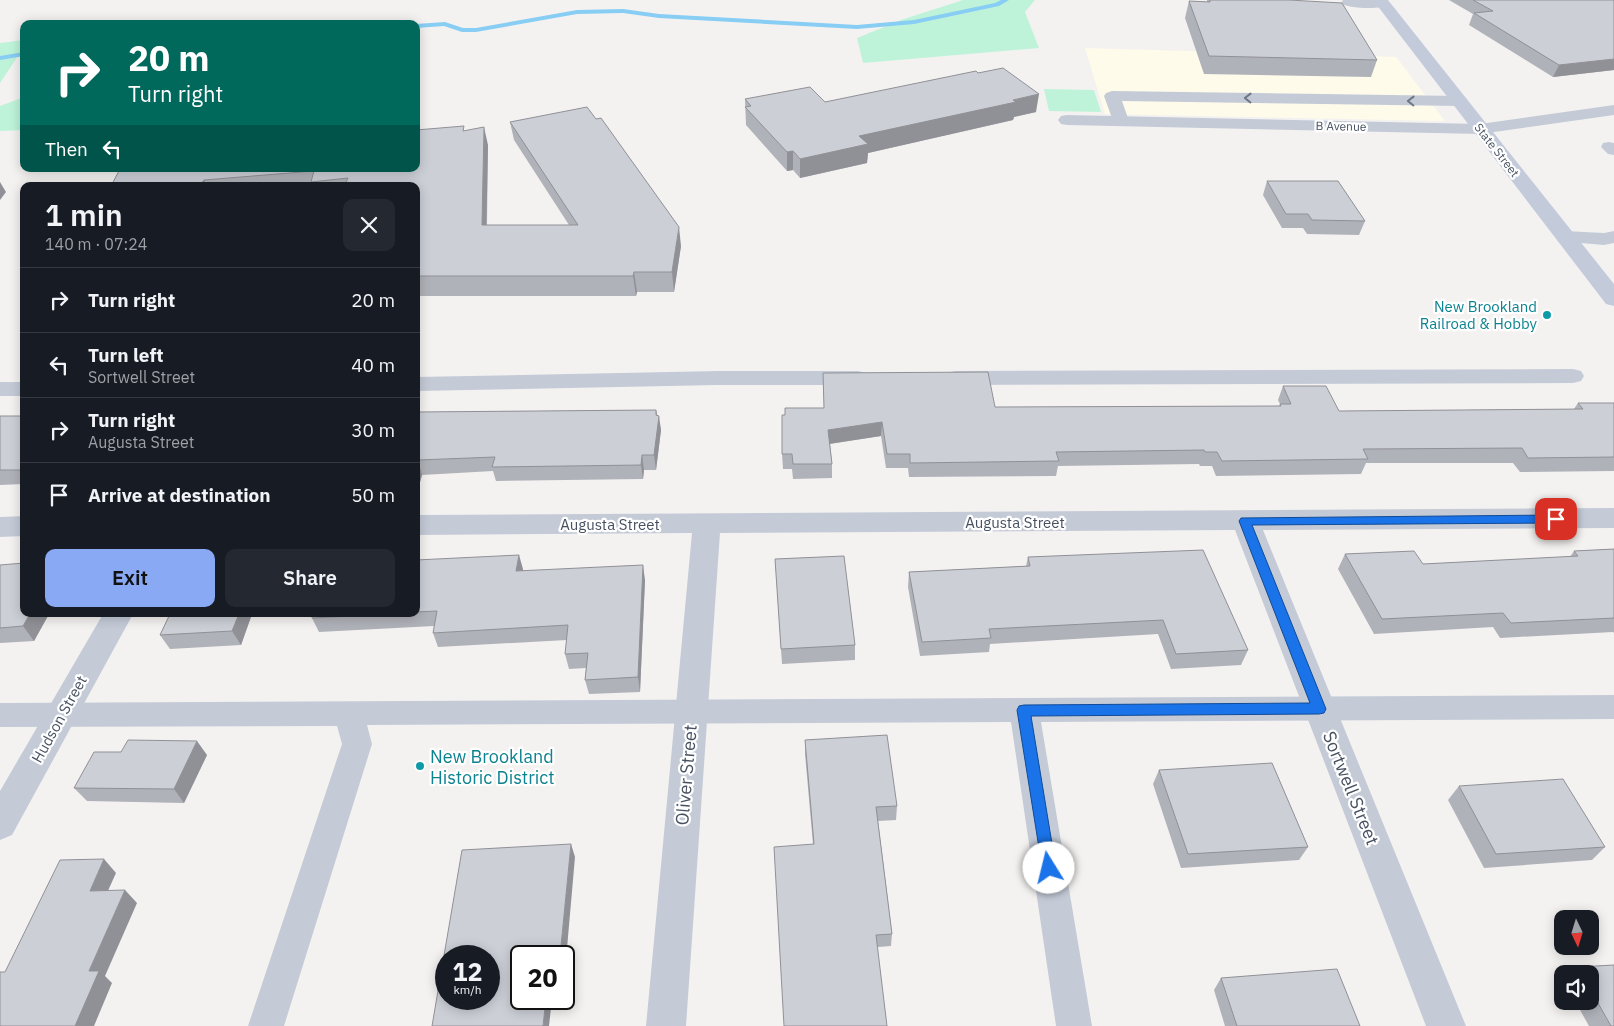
<!DOCTYPE html>
<meta charset="utf-8">
<style>
body{margin:0;font-family:"IBM Plex Sans",sans-serif;background:#242831;color:#f1f3f6;height:100vh;display:flex;flex-direction:column;font-size:19px;white-space:nowrap}
*{box-sizing:border-box;margin:0}
p{font-size:16px;color:#9ea1a6}
.icon{flex:none;width:28px;height:28px;fill:none;stroke:currentColor;stroke-width:2;stroke-linecap:round;stroke-linejoin:round}
.map{position:relative;flex:1;overflow:hidden}
.details{position:absolute;left:20px;top:182px;width:400px;height:435px;display:flex;flex-direction:column;background:#171b24;border-radius:10px;box-shadow:0 2px 12px #0003}
.details>*{flex:none}
.guide{position:absolute;left:20px;top:20px;width:400px;height:152px;border-radius:10px;box-shadow:0 2px 12px #0003;background:#00695c;color:#fff;overflow:hidden}
.needle{width:32px;rotate:176deg}
.controls{position:absolute;left:1554px;top:910px;display:grid;gap:10px}
.controls a{display:grid;place-items:center;width:45px;height:45px;border-radius:10px;background:#171b24;box-shadow:0 2px 12px #0003;font-size:25px}
.speed{position:absolute;left:435px;top:945px;display:flex;gap:10px;font-size:25px;font-weight:700;text-align:center}
.speed>*{display:grid;place-content:center;width:65px;height:65px;border-radius:50%;background:#171b24;box-shadow:0 2px 12px #0003;line-height:1}
.speed small{font-size:12px;font-weight:400}
.speed .limit{border:2px solid #111;border-radius:8px;background:#fff;color:#111}
.pin{position:absolute;display:grid;place-items:center;width:42px;height:42px;color:#fff;margin:-21px;border-radius:10px;box-shadow:0 2px 8px #0006}
.me{position:absolute;width:55px;margin:-28px;rotate:351deg;stroke-linejoin:round;filter:drop-shadow(0 0 4px #0008)}
.turn{display:flex;align-items:center;gap:18px;height:105px;padding:0 25px;font-size:22px}
.turn .icon{width:65px;height:65px;stroke-width:2.5}
.turn b{display:block;font-size:35px;line-height:42px}
.then{display:flex;align-items:center;height:48px;padding:0 25px;background:#0003;gap:10px;font-size:19px}
.round{display:grid;place-items:center;flex:none;width:52px;height:52px;border-radius:10px;background:#242831}
.headline{display:flex;align-items:center;justify-content:space-between;height:85px;padding:0 25px}
h1{font-size:30px;font-weight:600;line-height:38px}
.primary-button{display:flex;gap:10px;margin-top:auto;padding:10px 25px}
.primary-button a{flex:1;height:58px;border-radius:10px;background:#8aa9f5;color:#111;font-size:20px;font-weight:600;line-height:58px;text-align:center}
.primary-button a+a{background:#242831;color:#f1f3f6}
ul{padding:0;list-style:none}
li{display:flex;align-items:center;gap:15px;height:65px;padding:0 25px;border-top:1px solid #363941}
li div{flex:1}
li b{display:block;font-size:19px}
li em{font-style:normal}
.map>svg:first-child{display:block}
.commercial{fill:#fefbeb}
.green{fill:#bef3da}
.lines{fill:none;stroke-linecap:round;stroke-linejoin:round}
.stream{fill:#88cdf3;fill-rule:evenodd}
.service{fill:#c4cbd7;fill-rule:evenodd}
.minor{fill:#c4cbd7;fill-rule:evenodd}
.secondary{fill:#c3cbdb;fill-rule:evenodd}
.wall{fill:#b0b2b9}
.shaded-wall{fill:#909196}
.building{fill:#cdcfd7;stroke:#909196;fill-rule:evenodd}
.oneway{stroke:#6c7684}
.route{fill:#1a73e8;stroke:#114b97}
.culture-dot{fill:#0f9aa8;stroke:#fff;stroke-width:2}
.labels{text-anchor:middle;dominant-baseline:central;stroke-width:4.5;stroke-linejoin:round;paint-order:stroke}
.far-street-label{font-size:12px;fill:#475161;stroke:#fff}
.culture-label{font-size:15px;fill:#0d838f;stroke:#fff;text-anchor:end}
.street-label{font-size:15px;fill:#475161;stroke:#fff}
.near-culture-label{font-size:18px;fill:#0d838f;stroke:#fff;text-anchor:start}
.near-street-label{font-size:18px;fill:#475161;stroke:#fff}
</style>
<div class="map">
<svg width="1614" height="1026" viewBox="0 0 1614 1026">
<rect width="100%" height="100%" fill="#f4f2f1"/>
<polygon class="commercial" points="1085,48 1396,57 1445,121 1105,114"/>
<g class="green">
<polygon points="963,0 1035,0 1025,12 1039,48 863,63 857,38 901,20"/>
<polygon points="24,40 24,47 0,83 0,43"/>
<polygon points="1044,89 1094,90 1101,112 1049,111"/>
<polygon points="24,97 24,130 0,131 0,106"/>
</g>
<g class="lines">
<g class="stream">
<polygon points="1001,0 1009,0 999,6 914,24 857,29 659,18 623,13 577,14 476,32 462,32 444,26 416,28 416,24 445,22 463,28 476,28 577,10 623,9 659,14 857,25 914,20 995,3"/>
<polygon points="24,52 24,56 0,60 0,56"/>
</g>
<g class="service">
<path d="M1343,0H1383L1390,4C1384,10 1347,9 1341,3Z"/>
<polygon points="1112,91 1460,96 1466,98 1468,101 1466,104 1460,106 1122,101 1129,121 1127,124 1115,124 1113,121 1104,96 1106,93"/>
<polygon points="1609,142 1614,143 1614,155 1608,154 1601,147 1603,143"/>
<polygon points="1565,231 1604,233 1614,231 1614,243 1604,245 1558,241 1556,237 1558,233"/>
<polygon points="1573,369 1581,371 1584,376 1581,381 1573,383 955,385 947,383 944,378 947,373 955,371"/>
<polygon points="718,371 858,371 866,373 869,378 866,383 858,385 718,385 416,391 416,377"/>
<rect x="0" y="382" width="24" height="14"/>
<polygon points="1614,695 1614,719 1041,722 1092,1026 1056,1026 1011,722 367,725 372,744 284,1026 248,1026 342,744 337,726 0,727 0,703"/>
</g>
<g class="minor">
<polygon points="1614,105 1614,115 1480,134 1067,125 1061,124 1058,120 1061,116 1067,115 1480,124"/>
<polygon points="1614,508 1614,528 1263,530 1466,1026 1426,1026 1235,530 720,533 686,1026 646,1026 692,533 416,535 416,515"/>
<polygon points="24,516 24,536 0,537 0,517"/>
<polygon points="103,614 133,614 12,835 0,840 0,791"/>
</g>
<polygon class="secondary" points="1373,0 1388,0 1614,284 1614,306 1606,304"/>
</g>
<g class="wall">
<polygon points="1207,0 1289,0 1377,60 1371,77 1204,74 1185,18 1189,1 1207,2"/>
<polygon points="1449,0 1614,0 1614,70 1553,77 1469,25 1473,14"/>
<polygon points="745,99 825,102 1036,112 1014,117 1013,120 868,153 867,163 800,178 793,170 787,171 746,125"/>
<polygon points="510,122 681,246 674,292 637,292 636,296 416,296 416,186 111,186 465,131 488,145 487,225 569,225 514,140"/>
<polygon points="1267,181 1365,221 1359,235 1307,234 1303,228 1282,228 1263,195"/>
<polygon points="823,373 995,407 1279,406 1280,404 1278,400 1283,386 1339,411 1574,409 1578,403 1614,403 1614,471 1520,472 1513,463 1366,463 1361,474 1216,476 1212,466 1200,466 1199,464 1058,466 1056,476 909,477 908,468 886,468 881,436 830,444 832,464 832,478 793,479 792,469 783,469 782,454 824,408"/>
<polygon points="656,410 661,430 656,470 644,470 643,479 496,481 493,471 422,475 420,482 416,482 416,412"/>
<polygon points="0,416 24,416 24,484 0,485"/>
<polygon points="1614,549 1614,633 1613,632 1500,638 1493,627 1374,634 1338,569 1345,554 1423,564 1570,557 1574,551"/>
<polygon points="1028,557 1248,650 1241,665 1171,669 1158,634 990,644 989,652 920,656 908,587 909,572 1026,566"/>
<polygon points="775,559 855,645 855,660 782,664"/>
<polygon points="416,560 523,569 523,571 645,580 640,692 589,694 585,680 586,668 569,669 565,654 567,640 438,647 433,633 434,626 319,632 312,618 313,614 416,614"/>
<polygon points="0,565 24,614 49,614 34,641 0,643"/>
<polygon points="170,614 252,614 241,645 170,649 160,635"/>
<polygon points="805,740 897,806 896,820 878,821 892,934 891,946 878,947 813,844 805,754"/>
<polygon points="207,755 184,803 87,801 74,788"/>
<polygon points="1159,770 1308,847 1299,860 1181,868 1153,784"/>
<polygon points="1459,786 1605,847 1592,860 1484,868 1448,800"/>
<polygon points="1614,965 1614,1026 1589,1026 1575,1001 1590,1001 1590,974 1570,974 1578,967"/>
<polygon points="1221,978 1360,1026 1225,1026 1214,990"/>
</g>
<g class="shaded-wall">
<polygon points="1614,59 1614,70 1553,77 1559,65"/>
<polygon points="1039,94 1036,112 1014,117 1013,120 868,153 867,163 800,178 800,159 859,136"/>
<polygon points="484,127 488,145 486,244 482,225"/>
<polygon points="793,151 793,170 787,171 787,152"/>
<polygon points="204,180 206,186 199,186"/>
<polygon points="0,182 6,192 0,200"/>
<polygon points="679,227 681,246 674,292 672,272"/>
<polygon points="634,272 637,292 636,296 633,276"/>
<polygon points="656,410 658,423 659,416 661,430 656,470 654,455"/>
<polygon points="882,422 881,436 828,444 828,430"/>
<polygon points="642,455 644,470 643,479 641,465"/>
<polygon points="418,460 422,475 420,482 416,470 416,464"/>
<polygon points="519,555 523,569 520,586 516,571"/>
<polygon points="643,565 645,580 640,692 638,677"/>
<polygon points="30,614 49,614 34,641 23,626"/>
<polygon points="239,614 252,614 241,645 232,631"/>
<polygon points="197,741 207,755 184,803 174,789"/>
<polygon points="571,844 575,857 565,971 564,968 564,956 560,956"/>
<polygon points="104,859 116,873 102,904 90,891"/>
<polygon points="125,890 137,903 105,976 112,983 94,1026 75,1026 89,971"/>
<polygon points="546,999 552,999 549,1026 543,1026"/>
</g>
<g class="building">
<polygon points="1210,0 1289,0 1342,3 1377,60 1209,56 1189,1 1210,2"/>
<polygon points="1473,0 1614,0 1614,59 1559,65 1474,13 1493,11"/>
<polygon points="1003,68 1039,94 1013,100 1016,102 859,136 868,144 800,159 793,151 787,152 745,107 751,106 745,99 810,87 825,102 976,71 978,73"/>
<polygon points="587,107 596,119 601,118 679,227 672,272 634,272 633,276 416,276 416,186 344,186 348,178 311,182 314,171 204,180 199,186 111,186 120,169 416,169 416,130 464,126 463,131 484,127 482,225 578,225 510,122"/>
<polygon points="1267,181 1338,181 1365,221 1312,220 1308,214 1286,214"/>
<polygon points="988,372 995,407 1281,406 1280,404 1291,404 1283,386 1326,386 1339,411 1583,409 1578,403 1614,403 1614,457 1528,458 1522,448 1363,449 1368,459 1222,461 1217,452 1205,452 1204,450 1056,452 1059,461 910,463 910,454 887,454 882,422 828,430 832,464 793,464 792,454 782,454 782,415 785,415 785,408 824,408 823,373"/>
<polygon points="656,410 656,415 659,416 654,455 642,455 641,465 492,467 495,457 418,460 416,464 416,412"/>
<rect x="0" y="416" width="24" height="54"/>
<polygon points="1614,549 1614,618 1511,623 1503,613 1382,619 1345,554 1414,551 1423,564 1578,556 1574,551"/>
<polygon points="1203,550 1248,650 1176,654 1163,620 989,629 991,638 922,642 909,572 1030,566 1028,557"/>
<polygon points="519,555 516,571 643,565 638,677 585,680 588,653 565,654 568,625 433,633 437,611 416,612 416,560"/>
<polygon points="844,556 855,645 781,649 775,559"/>
<polygon points="24,563 24,614 30,614 23,626 0,628 0,565"/>
<polygon points="170,614 239,614 232,631 160,635"/>
<polygon points="313,614 390,614 312,618"/>
<polygon points="887,735 897,806 876,807 892,934 876,935 887,1026 784,1026 774,847 814,844 805,740"/>
<polygon points="128,740 197,741 174,789 74,788 94,752 121,752"/>
<polygon points="1272,763 1308,847 1188,854 1159,770"/>
<polygon points="1563,779 1605,847 1496,854 1459,786"/>
<path d="M571,844L560,956H521V999H546L543,1026H432L462,850ZM446,956H489V999H446Z"/>
<polygon points="104,859 90,891 125,890 89,971 99,971 75,1026 0,1026 0,972 5,972 60,860"/>
<polygon points="1614,965 1614,1026 1611,1026 1590,989 1590,974 1581,974 1578,967"/>
<polygon points="1337,969 1360,1026 1237,1026 1221,978"/>
</g>
<defs><path id="oneway-chevron" d="M-2-3.5L2.5 0L-2 3.5" fill="none" stroke-width="1.6" stroke-linecap="round" stroke-linejoin="round" transform="scale(1.25)"/></defs>
<g class="oneway">
<use href="#oneway-chevron" transform="translate(1248 98) rotate(-179)"/>
<use href="#oneway-chevron" transform="translate(1411 101) rotate(-179)"/>
</g>
<polygon class="route" points="1556,515 1561,519 1556,523 1252,525 1326,709 1324,713 1319,714 1031,716 1056,868 1054,873 1049,875 1043,873 1017,710 1019,706 1024,705 1310,703 1239,521 1241,518"/>
<g class="culture-dot">
<circle cx="1547" cy="315" r="5"/>
<circle cx="420" cy="766" r="5"/>
</g>
<g class="labels">
<g class="far-street-label">
<text transform="translate(1341 126) rotate(1)">B Avenue</text>
<text transform="translate(1497 150) rotate(52)">State Street</text>
</g>
<g class="culture-label">
<text x="1537" y="306">New Brookland<tspan x="1537" dy="17">Railroad &amp; Hobby</tspan></text>
</g>
<g class="street-label">
<text x="1015" y="522">Augusta Street</text>
<text x="610" y="524">Augusta Street</text>
<text transform="translate(59 719) rotate(-61)">Hudson Street</text>
</g>
<g class="near-culture-label">
<text x="430" y="756">New Brookland<tspan x="430" dy="21">Historic District</tspan></text>
</g>
<g class="near-street-label">
<text transform="translate(686 775) rotate(-85)">Oliver Street</text>
<text transform="translate(1351 788) rotate(68)">Sortwell Street</text>
</g>
</g>
</svg>
<div class="controls">
<a><svg class="needle" viewBox="-14 -14 28 28"><path d="M0-13l5 13h-10z" fill="#e53935"/><path d="M0 13l5-13h-10z" fill="#9ea1a6"/></svg></a>
<a><svg class="icon" aria-label="sound" viewBox="0 0 24 24"><path d="M4 9h4l5-4v14l-5-4H4zM17 9q2 3 0 6"/></svg></a>
</div>
<div class="speed"><div>12<small>km/h</small></div><div class="limit">20</div></div>
<div class="pin" style="left:1556px;top:519px;background:#d93025"><svg class="icon" aria-label="arrive" viewBox="0 0 24 24"><path d="M6 21V4h12l-3 4 3 4H6"/></svg></div>
<svg class="me" style="left:1049px;top:868px" viewBox="-20 -20 40 40"><circle r="19" fill="#fff"/><path d="M0-13L10 11 0 6-10 11z" fill="#1a73e8"/></svg>
<div class="guide">
<div class="turn"><svg class="icon" aria-label="right" viewBox="0 0 24 24"><path d="M7 20v-9h11M14 6l5 5-5 5"/></svg><div><b>20 m</b>Turn right</div></div>
<div class="then">Then<svg class="icon" aria-label="left" viewBox="0 0 24 24"><path d="M17 20v-9H6M10 6l-5 5 5 5"/></svg></div>
</div>
<section class="details">
<div class="headline"><div><h1>1 min</h1><p>140 m · 07:24</p></div><a class="round"><svg class="icon" aria-label="close" viewBox="0 0 24 24"><path d="M6 6l12 12M18 6L6 18"/></svg></a></div>
<ul>
<li><svg class="icon" aria-label="right" viewBox="0 0 24 24"><path d="M7 20v-9h11M14 6l5 5-5 5"/></svg><div><b>Turn right</b></div><em>20 m</em></li>
<li><svg class="icon" aria-label="left" viewBox="0 0 24 24"><path d="M17 20v-9H6M10 6l-5 5 5 5"/></svg><div><b>Turn left</b><p>Sortwell Street</p></div><em>40 m</em></li>
<li><svg class="icon" aria-label="right" viewBox="0 0 24 24"><path d="M7 20v-9h11M14 6l5 5-5 5"/></svg><div><b>Turn right</b><p>Augusta Street</p></div><em>30 m</em></li>
<li><svg class="icon" aria-label="arrive" viewBox="0 0 24 24"><path d="M6 21V4h12l-3 4 3 4H6"/></svg><div><b>Arrive at destination</b></div><em>50 m</em></li>
</ul>
<div class="primary-button"><a>Exit</a><a>Share</a></div>
</section>
</div>
